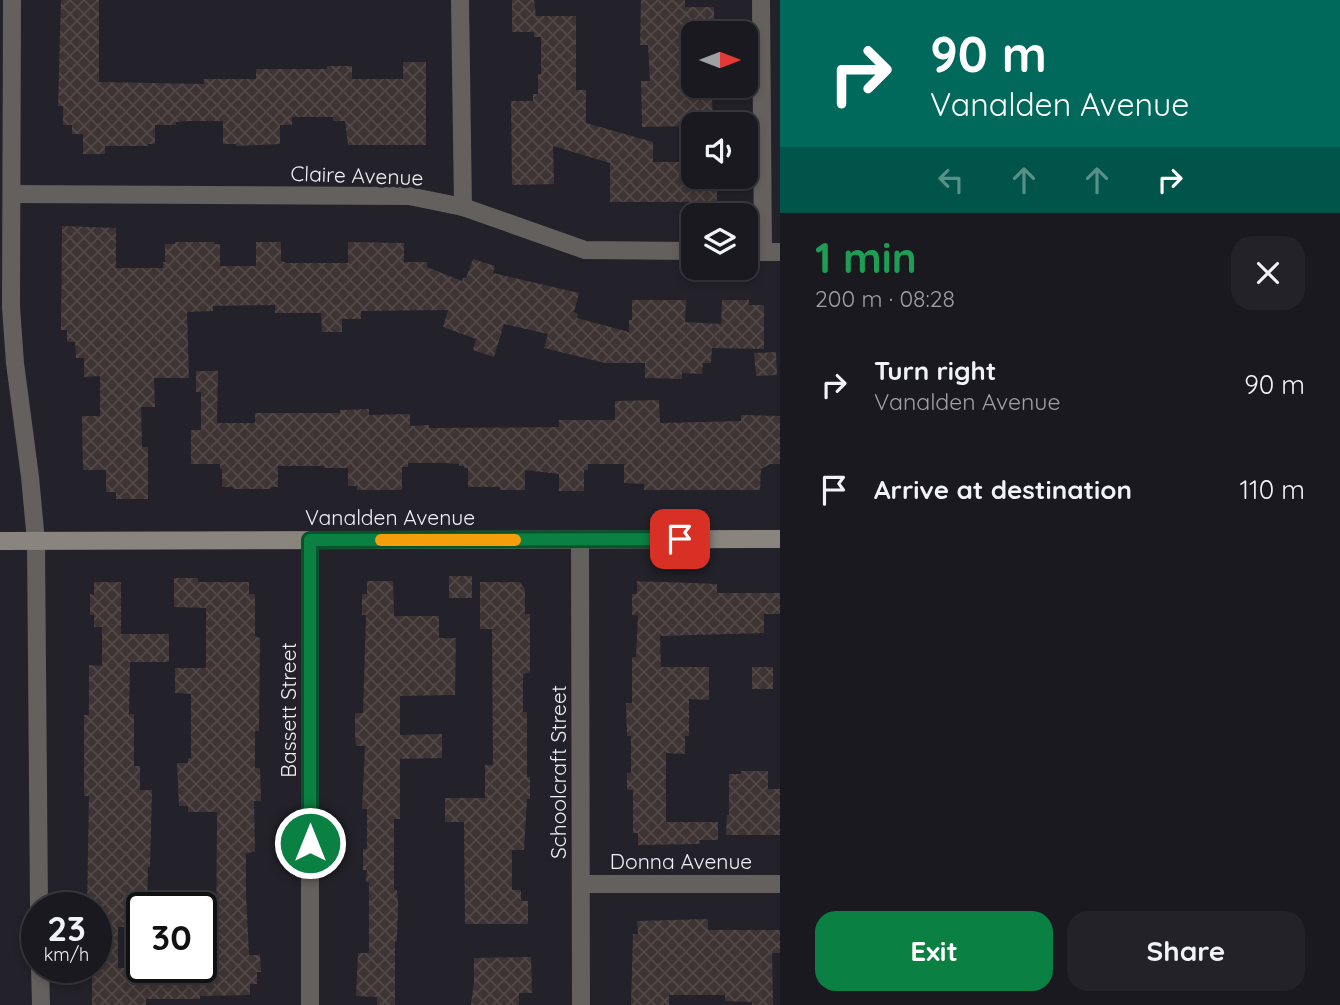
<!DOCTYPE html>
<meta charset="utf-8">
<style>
body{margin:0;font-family:Quicksand,sans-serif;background:#232228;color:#f1f3f6;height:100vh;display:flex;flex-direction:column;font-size:26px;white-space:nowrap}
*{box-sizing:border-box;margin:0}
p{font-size:23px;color:#9fa0a4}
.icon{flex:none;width:38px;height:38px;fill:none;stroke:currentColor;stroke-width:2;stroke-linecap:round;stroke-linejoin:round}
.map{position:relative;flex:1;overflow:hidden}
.panel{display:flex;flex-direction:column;background:#1a191f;width:560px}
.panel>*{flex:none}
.top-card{background:#00695c;color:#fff;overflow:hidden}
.needle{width:46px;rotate:90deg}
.buttons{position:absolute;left:681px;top:21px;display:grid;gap:14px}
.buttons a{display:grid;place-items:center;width:77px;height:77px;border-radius:14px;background:#1a191f;box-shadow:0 4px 10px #0003,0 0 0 2px #38383d;font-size:35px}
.speed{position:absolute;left:21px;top:892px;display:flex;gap:14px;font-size:35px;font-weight:700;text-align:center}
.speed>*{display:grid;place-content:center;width:91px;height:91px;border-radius:50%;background:#1a191f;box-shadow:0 4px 10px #0003,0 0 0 2px #38383d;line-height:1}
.speed small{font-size:18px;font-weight:400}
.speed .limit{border:4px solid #111;border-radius:10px;background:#fff;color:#111}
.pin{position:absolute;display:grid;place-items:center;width:60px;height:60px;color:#fff;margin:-30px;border-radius:14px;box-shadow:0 4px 10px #0006}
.me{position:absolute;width:77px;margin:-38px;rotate:0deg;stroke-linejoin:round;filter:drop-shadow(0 0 5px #0008)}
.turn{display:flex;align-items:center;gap:24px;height:147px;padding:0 35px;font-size:32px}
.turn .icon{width:91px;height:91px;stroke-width:2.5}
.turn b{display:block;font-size:49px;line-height:60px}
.lanes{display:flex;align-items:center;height:66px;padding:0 35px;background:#0003;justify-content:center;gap:35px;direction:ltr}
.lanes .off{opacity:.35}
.round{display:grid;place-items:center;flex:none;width:74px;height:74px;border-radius:21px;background:#232228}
.headline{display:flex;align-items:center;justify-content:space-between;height:119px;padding:0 35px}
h1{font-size:42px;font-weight:700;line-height:52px;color:#1e9e55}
.primary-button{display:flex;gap:14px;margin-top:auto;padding:14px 35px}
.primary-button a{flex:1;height:80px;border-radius:21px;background:#0b8043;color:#fff;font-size:28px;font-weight:700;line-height:80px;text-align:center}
.primary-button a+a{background:#232228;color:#f1f3f6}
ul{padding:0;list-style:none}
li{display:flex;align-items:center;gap:21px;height:105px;padding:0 35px}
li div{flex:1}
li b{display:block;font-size:26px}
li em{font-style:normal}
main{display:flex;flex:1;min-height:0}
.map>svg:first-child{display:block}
.building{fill:url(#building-cross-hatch)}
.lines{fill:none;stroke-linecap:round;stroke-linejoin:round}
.street{stroke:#64605d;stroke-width:18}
.secondary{stroke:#89847e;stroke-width:18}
.route-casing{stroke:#07532c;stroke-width:18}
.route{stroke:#0b8043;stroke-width:12}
.slow{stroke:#f59e0b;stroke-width:12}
.labels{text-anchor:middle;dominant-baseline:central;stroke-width:7;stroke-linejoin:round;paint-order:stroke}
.street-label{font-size:21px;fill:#f0eff5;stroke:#232129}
</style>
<main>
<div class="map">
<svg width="780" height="1005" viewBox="0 0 780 1005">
<defs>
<pattern id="building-cross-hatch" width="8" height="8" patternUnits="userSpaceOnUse" patternTransform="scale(1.75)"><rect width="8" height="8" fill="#3e3433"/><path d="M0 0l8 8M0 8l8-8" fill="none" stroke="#514847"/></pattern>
</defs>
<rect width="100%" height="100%" fill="#232129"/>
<g class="building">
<polygon points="61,0 99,0 99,82 204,84 204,79 256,79 256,69 327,69 327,66 352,66 352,79 403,79 403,62 426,62 426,145 348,145 345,121 333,121 333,117 292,117 292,125 280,125 280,144 236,146 236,144 223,144 223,121 188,121 176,122 176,125 155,125 155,144 148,144 148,146 105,146 105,154 83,154 83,134 72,134 72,125 63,125 63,106 58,106"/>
<polygon points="512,0 534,0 536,16 576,16 576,90 586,90 586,123 653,142 653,162 693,162 693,177 717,177 717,202 610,202 610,163 553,146 554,184 512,185 511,101 533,101 533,94 538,94 538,74 541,74 541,37 534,37 534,32 512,32"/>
<polygon points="641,0 685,0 685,7 714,7 714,33 693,33 692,39 687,39 687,60 684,60 685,96 692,96 692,99 712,98 713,122 697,122 693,126 642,127 641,81 650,81 648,45 640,45"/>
<polygon points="62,226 116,228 116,268 163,268 163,262 165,262 165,244 175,244 175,242 214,242 214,244 220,244 220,266 256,266 256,242 281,242 281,261 287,263 348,263 348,242 404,243 404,262 427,262 427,267 462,281 463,278 466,278 473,259 495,266 493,273 579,293 574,312 578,314 577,318 629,332 629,320 632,320 632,300 686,300 685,322 721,324 722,300 749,300 749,305 764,305 764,349 712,348 711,363 703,363 702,374 682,373 682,379 645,378 645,363 605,363 544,348 548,334 504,324 494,357 473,350 476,339 443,327 448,310 361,311 361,319 342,319 342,332 322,332 321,313 275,313 275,305 213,306 213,311 187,312 189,378 154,378 155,407 141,407 142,447 148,447 148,499 116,499 116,492 106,492 106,470 83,470 82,416 100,416 100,376 84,377 84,358 76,358 75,342 67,342 67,330 61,330"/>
<polygon points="776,352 777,375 756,376 754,353"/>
<polygon points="196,371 218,371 217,423 255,423 255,413 340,413 340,410 369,409 369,415 410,414 410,426 429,425 429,428 559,427 559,420 615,420 615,401 659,400 660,423 741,421 741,415 780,416 780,464 770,464 761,469 760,490 644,490 644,484 624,483 624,464 588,464 588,470 584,470 584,491 559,491 559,474 525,470 525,490 500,490 500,487 468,487 468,468 464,468 464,466 459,466 459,464 445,463 408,463 408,467 402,467 402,490 357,490 357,486 348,486 348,468 324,468 324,466 278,466 278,487 271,487 271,489 233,489 233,487 222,487 222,469 220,469 220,464 191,464 191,430 201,430 201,392 196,392"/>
<rect x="449" y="576" width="23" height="22"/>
<polygon points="174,578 198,578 198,582 249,582 249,594 255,594 255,636 260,638 259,731 255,731 255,768 260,768 261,801 254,801 255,851 246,854 246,894 249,955 260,955 261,972 257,972 257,984 250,984 250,995 200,996 200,999 146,999 146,1005 92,1005 92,968 96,968 96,908 87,908 89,796 84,796 84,715 89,715 89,665 102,666 102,627 94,627 94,615 90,615 90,594 94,595 94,582 121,582 121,634 169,634 169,662 130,662 129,714 134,714 134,766 140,766 140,790 152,790 150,867 148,867 147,908 142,908 142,927 118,927 118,968 167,968 168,977 210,977 209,950 216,950 217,812 188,812 188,806 179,806 177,763 188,763 188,758 191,758 191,694 175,693 175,668 206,668 206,608 174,607"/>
<polygon points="367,581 393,581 394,616 439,616 439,638 456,638 455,695 400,696 400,735 442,734 442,758 400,759 400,819 394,819 394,890 397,890 398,903 397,941 395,941 395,1005 377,1005 377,997 356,996 358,953 369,953 369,882 366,882 367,870 363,870 363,849 367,849 367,809 362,809 365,746 356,746 355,733 355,713 363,713 366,615 362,615 362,594 367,594"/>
<polygon points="637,581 717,584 717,593 780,593 780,614 764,614 764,633 660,636 661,667 709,667 709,700 689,699 689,736 685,736 685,754 666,753 666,822 718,822 718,840 699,840 700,844 638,845 638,833 633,833 633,790 627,790 627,773 631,773 631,736 627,736 626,703 632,703 632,657 636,657 638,615 632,615 632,594 637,594"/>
<polygon points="480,582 520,582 525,589 525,614 530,614 530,672 523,675 523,712 527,712 527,777 530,777 530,799 527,799 524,850 512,850 512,890 521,890 521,901 528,901 528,924 465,924 464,822 445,822 445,798 485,798 485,765 493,765 492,629 480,629"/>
<rect x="752" y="667" width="21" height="22"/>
<polygon points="741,771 768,771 768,789 780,789 780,835 726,835 727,815 729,815 729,774 741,774"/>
<polygon points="708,919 708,930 780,930 780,953 772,953 773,1005 752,1005 752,1002 725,1001 725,995 669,995 669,1005 631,1005 633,934 638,934 637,921"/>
<polygon points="531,957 532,993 519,993 519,1005 471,1005 474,982 474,958"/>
</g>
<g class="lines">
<g class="street">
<polyline points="12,0 11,307 15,363 30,477 36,541 39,908"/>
<polyline points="460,0 463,207"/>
<polyline points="761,0 763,252"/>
<polyline points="12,194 409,196 463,207 585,250 693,251"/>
<polyline points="746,252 780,252"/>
<polyline points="310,540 310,1005"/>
<polyline points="580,540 581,1005"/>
<polyline points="581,884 780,884"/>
<polyline points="40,968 41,1005"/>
</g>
<polyline class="secondary" points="0,541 780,539"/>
</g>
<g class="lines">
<g class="route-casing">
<polyline id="route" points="310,843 310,540 680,539"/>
</g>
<use href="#route" class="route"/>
<polyline class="slow" points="381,540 515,540"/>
</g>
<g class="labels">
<g class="street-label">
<text transform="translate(357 175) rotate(2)">Claire Avenue</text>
<text x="390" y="517">Vanalden Avenue</text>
<text transform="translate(288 710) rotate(-90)">Bassett Street</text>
<text transform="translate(558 772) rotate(-90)">Schoolcraft Street</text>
<text x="681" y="861">Donna Avenue</text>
</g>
</g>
</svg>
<div class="buttons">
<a><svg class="needle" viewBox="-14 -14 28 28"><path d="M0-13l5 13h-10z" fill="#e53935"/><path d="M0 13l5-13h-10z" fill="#9fa0a4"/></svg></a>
<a><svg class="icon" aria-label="sound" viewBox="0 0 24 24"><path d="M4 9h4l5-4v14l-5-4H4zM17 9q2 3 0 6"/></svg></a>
<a><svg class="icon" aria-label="layers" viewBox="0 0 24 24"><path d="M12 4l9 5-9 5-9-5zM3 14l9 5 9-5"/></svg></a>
</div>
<div class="speed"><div>23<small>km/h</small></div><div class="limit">30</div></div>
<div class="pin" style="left:680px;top:539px;background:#d93025"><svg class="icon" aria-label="arrive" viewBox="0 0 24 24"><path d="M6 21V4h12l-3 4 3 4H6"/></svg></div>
<svg class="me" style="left:310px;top:843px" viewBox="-20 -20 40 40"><circle r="17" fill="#0b8043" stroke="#fff" stroke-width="3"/><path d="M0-11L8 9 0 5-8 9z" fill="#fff"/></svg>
</div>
<section class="panel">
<div class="top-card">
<div class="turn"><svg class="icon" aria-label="right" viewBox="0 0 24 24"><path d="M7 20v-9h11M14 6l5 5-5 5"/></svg><div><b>90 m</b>Vanalden Avenue</div></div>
<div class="lanes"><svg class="icon off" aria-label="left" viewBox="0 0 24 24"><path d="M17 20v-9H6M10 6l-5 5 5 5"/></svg><svg class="icon off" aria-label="ahead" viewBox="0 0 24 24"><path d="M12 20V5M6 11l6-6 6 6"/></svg><svg class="icon off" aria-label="ahead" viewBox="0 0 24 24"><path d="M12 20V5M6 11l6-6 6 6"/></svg><svg class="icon" aria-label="right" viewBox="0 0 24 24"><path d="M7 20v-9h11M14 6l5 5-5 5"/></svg></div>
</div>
<div class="headline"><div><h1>1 min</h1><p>200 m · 08:28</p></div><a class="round"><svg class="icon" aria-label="close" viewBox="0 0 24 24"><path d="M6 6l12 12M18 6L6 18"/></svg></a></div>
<ul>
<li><svg class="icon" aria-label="right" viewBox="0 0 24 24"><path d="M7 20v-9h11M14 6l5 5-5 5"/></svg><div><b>Turn right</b><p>Vanalden Avenue</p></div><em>90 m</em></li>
<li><svg class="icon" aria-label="arrive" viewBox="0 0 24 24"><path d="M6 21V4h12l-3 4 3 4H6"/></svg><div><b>Arrive at destination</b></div><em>110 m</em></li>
</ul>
<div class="primary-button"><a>Exit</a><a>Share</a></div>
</section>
</main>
